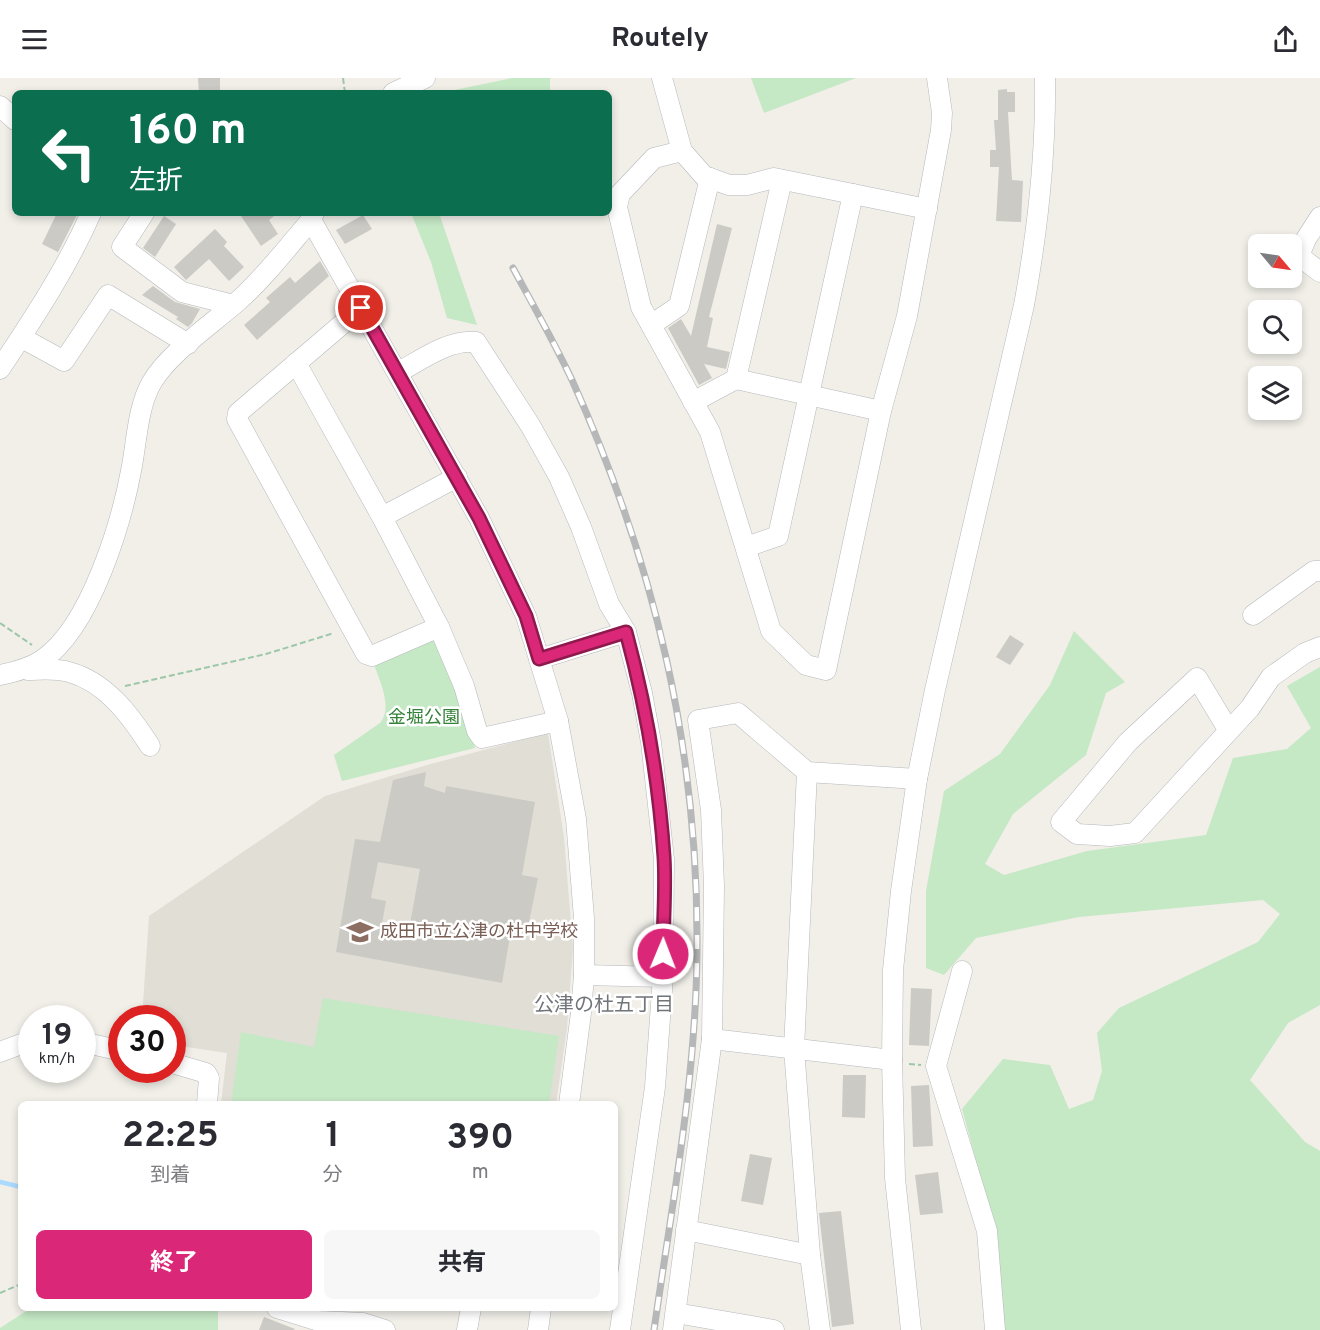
<!DOCTYPE html>
<html lang="ja">
<meta charset="utf-8">
<style>
body{margin:0;font-family:Overpass,"Noto Sans JP",sans-serif;background:#f7f7f7;color:#2b2b33;height:100vh;display:flex;flex-direction:column;font-size:22px;white-space:nowrap}
*{box-sizing:border-box;margin:0}
p{font-size:20px;color:#7c7c81}
.icon{flex:none;width:33px;height:33px;fill:none;stroke:currentColor;stroke-width:2;stroke-linecap:round;stroke-linejoin:round}
.map{position:relative;flex:1;overflow:hidden}
.drawer{position:absolute;left:18px;top:1023px;width:600px;height:210px;display:flex;flex-direction:column;background:#fff;border-radius:9px;box-shadow:0 3px 9px #0003}
.drawer>*{flex:none}
.banner{position:absolute;left:12px;top:12px;width:600px;height:126px;border-radius:9px;box-shadow:0 3px 9px #0003;background:#0b6e4f;color:#fff;overflow:hidden}
.needle{width:39px;rotate:119deg}
.fabs{position:absolute;left:1248px;top:156px;display:grid;gap:12px}
.fabs a{display:grid;place-items:center;width:54px;height:54px;border-radius:9px;background:#fff;box-shadow:0 3px 9px #0003;font-size:30px}
.speed{position:absolute;left:18px;top:927px;display:flex;gap:12px;font-size:30px;font-weight:700;text-align:center}
.speed>*{display:grid;place-content:center;width:78px;height:78px;border-radius:50%;background:#fff;box-shadow:0 3px 9px #0003;line-height:1}
.speed small{font-size:15px;font-weight:400}
.speed .limit{border:9px solid #d22;background:#fff;color:#111}
.pin{position:absolute;display:grid;place-items:center;width:51px;height:51px;color:#fff;margin:-26px;border:3px solid #fff;border-radius:50%;box-shadow:0 2px 6px #0007}
.me{position:absolute;width:66px;margin:-33px;rotate:1deg;stroke-linejoin:round;filter:drop-shadow(0 0 4px #0008)}
.turn{display:flex;align-items:center;gap:21px;height:126px;padding:0 18px;font-size:27px}
.turn .icon{width:78px;height:78px;stroke-width:2.5}
.turn b{display:block;font-size:42px;line-height:51px}
.eta{display:flex;justify-content:space-evenly;align-items:center;height:102px;text-align:center}
.eta b{font-size:36px;font-weight:700;line-height:42px}
.cta{display:flex;gap:12px;margin-top:auto;padding:12px 18px}
.cta a{flex:1;height:69px;border-radius:9px;background:#db2777;color:#fff;font-size:24px;font-weight:700;line-height:69px;text-align:center}
.cta a+a{background:#f7f7f7;color:#2b2b33}
header{display:flex;justify-content:space-between;align-items:center;height:78px;padding:0 18px;background:#fff;font-size:27px;font-weight:700}
.map>svg:first-child{display:block}
.education{fill:#e1ded6}
.green{fill:#c5e8c5}
.lines{fill:none;stroke-linecap:round;stroke-linejoin:round}
.stream{stroke:#aadaff;stroke-width:4.5}
.building{fill:#cccac5;fill-rule:evenodd}
.minor-casing{stroke:#b5b8bc;stroke-width:21}
.path{stroke:#9cc7a9;stroke-width:2;stroke-dasharray:6 3;stroke-linecap:butt}
.minor{stroke:#fff;stroke-width:20}
.rail-casing{stroke:#b6b7b8;stroke-width:7}
.rail{stroke:#fff;stroke-width:4.5;stroke-dasharray:14;stroke-linecap:butt}
.route-casing{stroke:#8e194d;stroke-width:15}
.route{stroke:#db2777;stroke-width:10}
.labels{text-anchor:middle;dominant-baseline:central;stroke-width:5;stroke-linejoin:round;paint-order:stroke}
.park-label{font-size:18px;fill:#348238;stroke:#fff}
.education-label{font-size:18px;fill:#785e54;stroke:#fff;text-anchor:start}
.neighbourhood-label{font-size:20px;fill:#70757a;stroke:#fff}
</style>
<header><svg class="icon" aria-label="menu" viewBox="0 0 24 24"><path d="M4 6h16M4 12h16M4 18h16"/></svg>Routely<svg class="icon" aria-label="share" viewBox="0 0 24 24"><path d="M12 15V3M7 8l5-5 5 5M5 13v7h14v-7"/></svg></header>
<div class="map">
<svg width="1320" height="1252" viewBox="0 0 1320 1252">
<rect width="100%" height="100%" fill="#f1efe8"/>
<polygon class="education" points="548,655 564,759 573,870 567,950 556,1026 221,1026 227,975 173,967 172,940 142,940 149,838 325,718 427,687"/>
<g class="green">
<polygon points="512,0 550,0 550,15 440,15"/>
<polygon points="751,0 856,0 764,35"/>
<polygon points="411,135 439,135 477,247 447,240 431,184"/>
<polygon points="1074,553 1125,604 1106,615 1086,677 1013,736 985,786 1004,797 1087,773 1206,757 1233,680 1287,671 1311,650 1287,608 1320,589 1320,927 1288,945 1250,1002 1305,1064 1320,1073 1320,1252 1003,1252 994,1149 962,1031 1003,981 1050,987 1069,1031 1093,1022 1102,993 1097,955 1119,930 1258,864 1280,836 1263,822 1079,839 976,860 944,897 926,890 926,813 944,713 1000,676 1050,607"/>
<path d="M437,557L475,670L342,703L334,677L380,645C394,629 378,600 373,583Z"/>
<polygon points="323,920 559,958 549,1026 231,1026 241,954 314,969"/>
<polygon points="31,1230 218,1230 218,1252 0,1252 0,1250"/>
</g>
<g class="lines">
<polyline class="stream" points="0,1104 21,1109"/>
</g>
<g class="building">
<polygon points="198,0 220,0 220,15 199,15"/>
<polygon points="1007,11 1007,14 1015,14 1015,34 1008,34 1012,102 1023,103 1021,144 996,143 999,89 990,89 990,72 996,72 994,42 998,42 998,12"/>
<polygon points="57,135 78,135 58,174 42,166"/>
<polygon points="239,135 278,135 269,142 278,156 261,168"/>
<polygon points="363,137 372,151 345,166 336,152"/>
<polygon points="164,138 176,146 155,179 143,170"/>
<polygon points="717,146 732,150 709,239 713,240 707,269 730,274 726,291 704,286 712,300 699,307 668,250 681,241 691,258"/>
<polygon points="215,151 227,164 224,168 244,189 229,203 209,181 186,202 174,189"/>
<polygon points="320,183 329,198 257,262 244,247 270,224 266,220 290,199 295,205"/>
<polygon points="153,208 175,224 200,231 192,245 188,249 176,241 178,239 142,217"/>
<polygon points="1010,557 1024,566 1010,587 996,579"/>
<path d="M426,694L424,708L445,715L446,708L535,724L522,797L538,800L528,849L512,847L502,905L336,874L355,761L380,764L393,702ZM378,784L420,791L407,862L380,857L386,823L371,820Z"/>
<polygon points="911,910 932,911 929,968 909,967"/>
<polygon points="843,997 866,997 865,1040 842,1039"/>
<polygon points="929,1007 933,1068 913,1069 911,1008"/>
<polygon points="750,1076 772,1080 763,1127 741,1123"/>
<polygon points="938,1094 943,1135 920,1137 915,1097"/>
<polygon points="841,1133 854,1246 832,1249 819,1135"/>
<polygon points="264,1239 295,1251 294,1252 259,1252"/>
</g>
<g class="lines">
<g class="minor-casing">
<g id="minor">
<polyline points="662,0 682,73 704,98 729,107 747,107 774,100 927,131"/>
<polyline points="393,15 425,0"/>
<polyline points="0,28 15,42"/>
<polyline points="682,73 654,80 620,116 617,129 641,229 710,354 771,553 806,587 826,592 881,333 907,238 941,52 942,35 937,0"/>
<polyline points="144,135 122,169 182,214 233,227"/>
<polyline points="1320,139 1306,161 1299,178 1320,194"/>
<polyline points="311,142 479,440 526,538 558,643 576,741 584,840 584,897 581,935 569,1026"/>
<polyline points="361,230 238,335 237,341 366,576 372,578 439,549"/>
<polyline points="651,247 679,228 710,100"/>
<polyline points="22,260 64,283 108,217 188,266"/>
<polyline points="296,285 382,439 439,549 464,608 477,653 482,660 558,643"/>
<path d="M0,291C33,241 67,190 91,135"/>
<path d="M399,294C421,282 449,261 476,264L530,347L559,399L581,449L609,526L626,554L642,615L651,664L664,781L663,899L655,1009L620,1252"/>
<polyline points="736,301 881,333"/>
<polyline points="693,324 736,301 782,102"/>
<polyline points="382,439 457,399"/>
<polyline points="746,469 778,458 853,116"/>
<polyline points="1253,537 1314,493 1320,493"/>
<polyline points="539,581 626,554"/>
<path d="M27,592C41,592 55,590 69,594C106,604 130,637 150,668"/>
<path d="M0,597C15,594 30,590 42,582C91,549 122,443 132,388C137,360 138,328 152,304C169,275 212,246 238,223C265,199 287,170 311,142L314,135"/>
<polyline points="1229,653 1197,600 1128,664 1061,744 1077,756 1110,758 1135,755 1250,630 1271,599 1305,575 1320,569"/>
<polyline points="807,694 794,971 810,1177 820,1252"/>
<polyline points="962,893 936,988 987,1153 995,1252"/>
<polyline points="584,897 663,899"/>
<polyline points="712,961 892,982"/>
<polyline points="82,964 122,973"/>
<polyline points="0,974 32,962"/>
<polyline points="172,985 206,995 209,1000 207,1026"/>
<polyline points="686,1152 810,1177"/>
<polyline points="277,1230 319,1243 363,1245 385,1252"/>
<polyline points="676,1235 774,1252"/>
<polyline points="467,1252 471,1230"/>
<polyline points="538,1252 541,1230"/>
<polyline points="673,1252 712,961 714,808 711,732 698,642 738,635 807,694 917,701"/>
<path d="M911,1252L895,1100L892,982L893,892L901,813L917,701L935,612L1024,227C1038,151 1046,77 1045,0"/>
</g>
</g>
<g class="path">
<polyline points="343,0 345,15"/>
<polyline points="0,545 32,567"/>
<polyline points="125,608 266,576 334,555"/>
<polyline points="909,986 921,987"/>
<polyline points="0,1215 21,1206"/>
</g>
<use href="#minor" class="minor"/>
<g class="rail-casing">
<path id="rail" d="M513,190C533,227 554,264 572,302C655,486 699,672 697,874C696,1001 672,1127 654,1252"/>
</g>
<use href="#rail" class="rail"/>
</g>
<g class="lines">
<g class="route-casing">
<path id="route" d="M361,230L479,440L526,538L539,581L626,554C646,628 659,703 664,779C666,811 663,844 663,876"/>
</g>
<use href="#route" class="route"/>
</g>
<defs>
<g id="school-bare" transform="scale(2.07)"><path d="M0-5L7-2L0 1L-7-2ZM-4 1L0 2.5L4 1V4Q0 6-4 4Z" fill="#8d6e63" stroke="#fff" stroke-width="2.5" paint-order="stroke"/></g>
</defs>
<g fill-rule="evenodd">
<use href="#school-bare" x="360" y="854"/>
</g>
<g class="labels">
<g class="park-label">
<text x="424" y="640">金堀公園</text>
</g>
<g class="education-label">
<text x="380" y="854">成田市立公津の杜中学校</text>
</g>
<g class="neighbourhood-label">
<text x="604" y="928">公津の杜五丁目</text>
</g>
</g>
</svg>
<div class="fabs">
<a><svg class="needle" viewBox="-14 -14 28 28"><path d="M0-13l5 13h-10z" fill="#e53935"/><path d="M0 13l5-13h-10z" fill="#7c7c81"/></svg></a>
<a><svg class="icon" aria-label="search" viewBox="0 0 24 24"><circle cx="10" cy="10" r="6"/><path d="M15 15l6 6"/></svg></a>
<a><svg class="icon" aria-label="layers" viewBox="0 0 24 24"><path d="M12 4l9 5-9 5-9-5zM3 14l9 5 9-5"/></svg></a>
</div>
<div class="speed"><div>19<small>km/h</small></div><div class="limit">30</div></div>
<div class="pin" style="left:361px;top:230px;background:#d93025"><svg class="icon" aria-label="arrive" viewBox="0 0 24 24"><path d="M6 21V4h12l-3 4 3 4H6"/></svg></div>
<svg class="me" style="left:663px;top:876px" viewBox="-20 -20 40 40"><circle r="17" fill="#db2777" stroke="#fff" stroke-width="3"/><path d="M0-11L8 9 0 5-8 9z" fill="#fff"/></svg>
<div class="banner">
<div class="turn"><svg class="icon" aria-label="left" viewBox="0 0 24 24"><path d="M17 20v-9H6M10 6l-5 5 5 5"/></svg><div><b>160 m</b>左折</div></div>
</div>
<section class="drawer">
<div class="eta">
<div><b>22:25</b><p>到着</p></div>
<div><b>1</b><p>分</p></div>
<div><b>390</b><p>m</p></div>
</div>
<div class="cta"><a>終了</a><a>共有</a></div>
</section>
</div>
